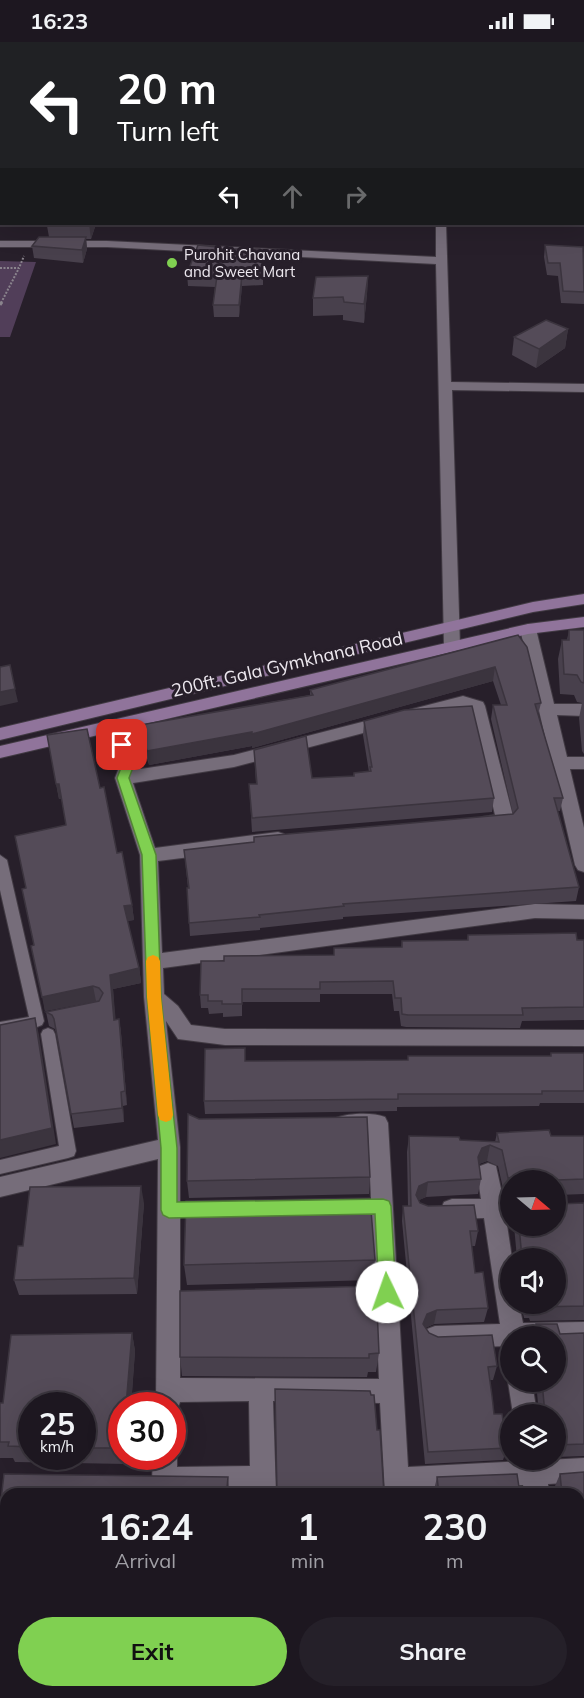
<!DOCTYPE html>
<style>
body{margin:0;font-family:Mulish,sans-serif;background:#252029;color:#f1f3f6;height:100vh;display:flex;flex-direction:column;font-size:22px;white-space:nowrap}
*{box-sizing:border-box;margin:0}
p{font-size:20px;color:#a09fa5}
.icon{flex:none;width:33px;height:33px;fill:none;stroke:currentColor;stroke-width:2;stroke-linecap:round;stroke-linejoin:round}
.map{position:relative;flex:1;overflow:hidden}
.drawer{position:absolute;left:0px;top:1446px;width:585px;height:210px;display:flex;flex-direction:column;background:#1d1720;border-radius:18px 18px 0 0;box-shadow:0 6px 24px #0002,0 0 0 2px #3b363e}
.drawer>*{flex:none}
.hud{position:absolute;left:0px;top:0px;width:585px;height:183px;box-shadow:0 6px 24px #0002,0 0 0 2px #3b363e;background:#202124;color:#fff;overflow:hidden}
.needle{width:39px;rotate:109deg}
.tools{position:absolute;left:500px;top:1128px;display:grid;gap:12px}
.tools a{display:grid;place-items:center;width:66px;height:66px;border-radius:50%;background:#1d1720;box-shadow:0 6px 24px #0002,0 0 0 2px #3b363e;font-size:30px}
.speed{position:absolute;left:18px;top:1350px;display:flex;gap:12px;font-size:30px;font-weight:700;text-align:center}
.speed>*{display:grid;place-content:center;width:78px;height:78px;border-radius:50%;background:#1d1720;box-shadow:0 6px 24px #0002,0 0 0 2px #3b363e;line-height:1}
.speed small{font-size:15px;font-weight:400}
.speed .limit{border:9px solid #d22;background:#fff;color:#111}
.pin{position:absolute;display:grid;place-items:center;width:51px;height:51px;color:#fff;margin:-26px;border-radius:12px;box-shadow:0 3px 9px #0006}
.me{position:absolute;width:66px;margin:-33px;rotate:357deg;stroke-linejoin:round;filter:drop-shadow(0 0 4px #0008)}
.turn{display:flex;align-items:center;gap:21px;height:126px;padding:0 18px;font-size:27px}
.turn .icon{width:78px;height:78px;stroke-width:2.5}
.turn b{display:block;font-size:42px;line-height:51px}
.lanes{display:flex;align-items:center;height:57px;padding:0 18px;background:#0003;justify-content:center;gap:30px;direction:ltr}
.lanes .off{opacity:.35}
.eta{display:flex;justify-content:space-evenly;align-items:center;height:102px;text-align:center}
.eta b{font-size:36px;font-weight:700;line-height:42px}
.primary-button{display:flex;gap:12px;margin-top:auto;padding:12px 18px}
.primary-button a{flex:1;height:69px;border-radius:36px;background:#80d051;color:#111;font-size:24px;font-weight:700;line-height:69px;text-align:center}
.primary-button a+a{background:#252029;color:#f1f3f6}
.status{display:flex;justify-content:space-between;align-items:center;height:42px;padding:0 30px;background:#1d1720;direction:ltr}
.status svg{height:16px;fill:currentColor}
.map>svg:first-child{display:block}
.green{fill:#513e59}
.lines{fill:none;stroke-linecap:round;stroke-linejoin:round}
.lane-casing{stroke:#413a43;stroke-width:2}
.street-casing{stroke:#413a43;stroke-width:2}
.secondary-casing{stroke:#413a43;stroke-width:2}
.path-far1{stroke:#8a848d;stroke-width:2;stroke-dasharray:2 1.5;stroke-linecap:butt}
.path{stroke:#8a848d;stroke-width:3;stroke-dasharray:4 2;stroke-linecap:butt}
.lane{fill:#766d7a;fill-rule:evenodd}
.street{fill:#766d7a;fill-rule:evenodd}
.secondary{fill:#90749b;fill-rule:evenodd}
.wall{fill:#48404c;fill-rule:evenodd}
.shaded-wall{fill:#3b343e}
.building{fill:#544b58;stroke:#3b343e;stroke-width:1.5}
.route{fill:#80d051;stroke:#538735;stroke-width:1.5}
.slow{fill:#f59e0b}
.poi-dot{fill:#80d051;stroke:#271f2a;stroke-width:2}
.labels{text-anchor:middle;dominant-baseline:central;stroke-width:6;stroke-linejoin:round;paint-order:stroke}
.far-poi-label{font-size:15px;fill:#ede8ef;stroke:#271f2a;text-anchor:start}
.street-label{font-size:18px;fill:#ede8ef;stroke:#271f2a}
</style>
<div class="status"><b>16:23</b><svg viewBox="0 0 49 12"><path d="M0 12V9h3v3zM5 12V6h3v6zM10 12V3h3v9zM15 12V0h3v12zM26 1h20v11H26zM47 4h2v5h-2z"/></svg></div>
<div class="map">
<svg width="584" height="1656" viewBox="0 0 584 1656">
<rect width="100%" height="100%" fill="#271f2a"/>
<polygon class="green" points="0,219 36,220 10,295 0,295"/>
<g class="lines">
<g class="lane-casing">
<g id="lane">
<polygon points="0,813 7,818 44,979 42,983 37,985 0,992 0,980 29,975 0,848"/>
<polygon points="48,986 53,988 55,992 76,1109 74,1114 68,1116 0,1132 0,1118 59,1104 41,992 43,988"/>
<rect x="355" y="1650" width="20" height="6"/>
</g>
</g>
<g class="street-casing">
<g id="street">
<polygon points="268,0 303,0 304,2 267,2"/>
<rect x="429" y="0" width="8" height="2"/>
<polygon points="458,0 468,0 457,2"/>
<polygon points="436,182 446,182 451,340 584,342 584,350 452,348 460,604 452,609 444,604 436,222 107,205 0,205 0,199 107,199 436,215"/>
<polygon points="528,582 536,587 554,662 584,662 584,674 557,673 567,715 584,715 584,727 570,727 584,786 584,830 578,828 575,823 520,587"/>
<path d="M463,654L483,660L485,664L514,778L511,783L488,786L482,785L479,780L482,775L495,773L470,667L462,665L234,725L133,741L155,806L278,790L284,792L287,797L284,802L278,804L158,819L162,911L535,862L584,863V877L535,876L163,926L164,952L178,964L191,983L225,987L584,988V1004L225,1003L178,997L166,979L180,1105V1336L379,1337L368,1090L343,1091L336,1088L333,1082L336,1076C349,1071 372,1070 385,1075L388,1081L408,1425L584,1416V1440L548,1442L549,1452H525L523,1443L409,1447V1452H385L380,1361L273,1359L276,1452H252L251,1449L164,1450L155,1447L152,1438L153,1414H172V1405L177,1414V1425L250,1424L249,1359L180,1360L176,1372L172,1374V1364H156L158,1117L0,1155V1135L158,1098L144,955L140,813L115,736L120,723L107,683L109,679H121L136,723L134,728L234,713Z"/>
<polygon points="488,1121 496,1124 503,1156 510,1156 510,1176 506,1176 512,1216 510,1216 510,1262 519,1262 523,1281 584,1280 584,1302 555,1303 555,1294 510,1294 510,1304 435,1306 427,1303 423,1295 427,1287 435,1284 500,1282 484,1176 452,1177 444,1174 441,1167 444,1160 452,1157 481,1157 477,1131 480,1124"/>
<polygon points="510,1336 510,1340 532,1340 537,1372 513,1372 508,1340"/>
<polygon points="6,1582 6,1608 0,1609 0,1583"/>
<rect x="579" y="1586" width="5" height="26"/>
<polygon points="579,1644 583,1656 555,1656 555,1650 579,1650"/>
<polygon points="177,1650 203,1650 204,1656 176,1656"/>
</g>
</g>
<g class="secondary-casing">
<g id="secondary">
<polygon points="584,552 584,562 533,570 0,698 0,686 533,560"/>
<polygon points="584,575 584,585 528,592 0,716 0,704 528,582"/>
</g>
</g>
<g class="path-far1">
<polyline points="0,226 19,226 24,214"/>
<polyline points="1,261 19,226"/>
</g>
<polyline class="path" points="0,263 2,260"/>
<use href="#lane" class="lane"/>
<use href="#street" class="street"/>
<use href="#secondary" class="secondary"/>
</g>
<g class="wall">
<polygon points="0,0 2,2 1,129 0,132"/>
<polygon points="31,182 96,182 91,197 86,197 87,207 83,221 34,216 32,204 49,195 47,184 31,184"/>
<polygon points="545,203 584,231 584,262 561,261 558,234 547,233 544,215"/>
<polygon points="218,205 218,207 263,232 263,243 242,244 239,275 214,275 213,263 215,245 188,244 187,232"/>
<polygon points="368,234 367,252 364,281 343,278 343,273 313,274 313,256"/>
<polygon points="568,287 565,306 536,326 512,313 514,295"/>
<polygon points="569,588 584,588 584,712 582,709 579,676 582,661 577,660 574,653 560,652 558,617 562,598 567,598"/>
<polygon points="518,593 541,661 538,673 563,756 560,769 557,769 579,845 576,859 343,875 343,877 260,886 260,888 190,894 187,846 188,846 184,808 513,772 491,677 493,663 501,663 493,639 252,706 252,704 149,723 141,697 140,683 310,653 310,648"/>
<polygon points="364,679 494,756 492,770 252,790 249,742 256,742 254,708 312,736 353,734 354,731 369,730 363,693"/>
<polygon points="47,693 100,746 117,811 132,863 134,878 127,879 139,924 141,941 113,947 115,978 119,977 121,991 127,1063 123,1064 124,1080 74,1086 56,990 55,987 49,984 46,970 97,959 45,969 26,846 66,783 62,757 59,757"/>
<polygon points="468,893 584,898 584,978 522,979 520,986 406,985 401,984 399,969 394,969 392,952 320,952 320,960 242,960 242,974 223,975 223,971 209,972 208,966 201,966 200,953 224,919 334,913 401,905 402,899 467,898"/>
<polygon points="551,1011 584,1011 584,1061 540,1061 539,1064 397,1065 397,1069 205,1072 204,1059 408,1018 408,1014 550,1014"/>
<polygon points="199,1077 370,1135 369,1152 189,1156 187,1139"/>
<polygon points="497,1091 551,1094 584,1094 584,1152 558,1153 558,1162 584,1161 584,1278 530,1279 529,1276 524,1276 521,1262 555,1262 555,1216 517,1216 514,1184 555,1184 555,1138 510,1138 510,1151 504,1151 498,1124 487,1119 479,1122 481,1137 478,1152 426,1155 419,1158 420,1161 478,1189 475,1204 471,1204 475,1231 488,1266 484,1280 434,1282 425,1286 429,1291 497,1324 493,1338 490,1338 494,1372 507,1406 503,1418 425,1422 402,1179 403,1164 408,1164 407,1110 409,1094 460,1098 495,1100"/>
<polygon points="144,1161 137,1252 19,1253 14,1238 23,1204"/>
<polygon points="375,1218 373,1238 187,1243 184,1223"/>
<polygon points="536,1282 560,1292 584,1291 584,1414 555,1415 555,1372 539,1372 536,1340 555,1340 555,1294 532,1294"/>
<path d="M132,1291L135,1309L131,1364H122V1414H127V1422L15,1420L13,1416H0V1361H3ZM32,1364H82V1414H32Z"/>
<polygon points="379,1311 376,1330 368,1330 367,1335 182,1334 180,1315"/>
<polygon points="584,1430 584,1572 579,1572 579,1452 556,1452 555,1444 560,1432"/>
<polygon points="4,1432 228,1435 229,1446 231,1446 231,1452 6,1452 6,1548 0,1548 0,1533 2,1533 0,1533 0,1467"/>
<polygon points="437,1435 520,1452 434,1452 434,1448"/>
</g>
<g class="shaded-wall">
<polygon points="89,182 96,182 91,197"/>
<polygon points="86,195 87,207 83,221 82,208"/>
<polygon points="242,232 242,244 239,275 239,263"/>
<polygon points="368,234 367,252 364,281 364,262"/>
<polygon points="568,287 565,306 536,326 539,307"/>
<polygon points="495,625 493,639 252,706 252,692"/>
<polygon points="15,647 18,660 0,664 0,650"/>
<polygon points="252,690 252,704 149,723 147,709"/>
<polygon points="56,742 59,742 62,757 59,757"/>
<polygon points="132,863 134,878 126,879 124,864"/>
<polygon points="139,924 141,941 113,947 117,992 114,978 110,933"/>
<polygon points="93,944 96,959 45,969 42,955"/>
<polygon points="35,976 39,993 56,1102 0,1116 0,1098"/>
<polygon points="119,977 121,991 127,1063 125,1049"/>
<polygon points="121,1050 123,1064 124,1080 122,1066"/>
<polygon points="490,1103 487,1119 479,1122 478,1115 482,1106"/>
<polygon points="428,1140 426,1155 417,1159 416,1153 419,1144"/>
<polygon points="141,1144 144,1161 137,1252 134,1236"/>
<polygon points="437,1268 434,1282 425,1286 423,1282 427,1272"/>
<polygon points="132,1291 135,1309 131,1364 126,1364"/>
<polygon points="159,1650 164,1650 163,1656 159,1656"/>
</g>
<g class="building">
<polygon points="0,0 290,0 290,2 2,2 2,112 0,112 1,82 0,82"/>
<polygon points="473,0 584,0 584,116 584,2 473,2"/>
<polygon points="39,195 86,195 82,208 32,204"/>
<polygon points="198,203 218,205 217,207 260,207 263,232 242,232 239,263 213,263 217,234 187,232"/>
<polygon points="545,203 583,205 584,250 563,249 560,221 548,221"/>
<polygon points="368,234 364,262 344,260 343,255 313,256 316,235"/>
<polygon points="546,278 568,287 539,307 514,295"/>
<polygon points="569,588 584,588 584,641 581,640 577,633 564,632 562,598 569,598"/>
<polygon points="518,593 527,605 541,661 535,662 563,756 554,756 579,845 343,862 344,864 259,873 260,875 189,881 187,846 189,846 184,808 254,800 254,795 513,772 518,766 493,663 507,663 495,625 252,692 252,690 147,709 140,683 313,653 310,648"/>
<polygon points="10,623 15,647 0,650 0,625"/>
<polygon points="472,664 494,756 252,776 249,742 257,742 254,708 306,694 312,736 354,734 354,731 371,729 370,725 372,725 364,679 404,668"/>
<polygon points="87,687 100,746 104,745 117,811 122,810 132,863 124,864 139,926 110,933 114,978 119,977 125,1049 121,1050 122,1066 71,1072 54,977 52,973 46,970 99,959 103,951 99,946 93,944 42,955 31,904 34,903 22,847 26,846 15,794 66,783 59,742 56,742 47,693"/>
<polygon points="576,891 577,898 584,898 584,965 522,966 523,973 408,973 402,972 401,956 395,956 393,939 320,940 320,947 242,947 242,962 222,962 222,959 208,959 208,953 200,953 201,919 224,919 224,914 334,913 334,906 402,905 402,899 468,898 468,893"/>
<polygon points="35,976 52,1086 0,1098 0,983"/>
<polygon points="245,1006 245,1019 408,1018 408,1014 551,1014 551,1011 584,1011 584,1049 542,1049 542,1052 398,1052 398,1057 204,1059 205,1007"/>
<polygon points="188,1072 199,1077 367,1075 370,1135 187,1139"/>
<polygon points="549,1088 551,1094 584,1094 584,1137 558,1138 558,1162 584,1161 584,1264 534,1265 534,1262 528,1262 555,1262 555,1216 522,1216 519,1184 555,1184 555,1138 515,1138 514,1135 508,1136 502,1108 490,1103 482,1106 478,1115 481,1137 428,1140 419,1144 416,1153 420,1161 428,1164 474,1163 478,1189 470,1189 475,1231 483,1230 488,1266 437,1268 427,1272 423,1282 429,1291 438,1295 492,1293 497,1324 488,1325 492,1354 494,1372 502,1372 507,1406 428,1410 403,1164 411,1164 409,1094 459,1095 460,1098 499,1100 497,1091"/>
<polygon points="141,1144 134,1236 14,1238 18,1204 23,1204 30,1145"/>
<polygon points="370,1156 375,1218 184,1223 186,1159"/>
<polygon points="376,1244 379,1311 369,1312 369,1316 180,1315 180,1249"/>
<polygon points="536,1282 557,1282 560,1292 584,1291 584,1402 555,1403 555,1372 545,1372 542,1340 555,1340 555,1294 537,1294"/>
<polygon points="132,1291 126,1364 122,1364 122,1406 82,1406 82,1364 32,1364 32,1405 8,1404 9,1400 0,1400 0,1361 3,1361 11,1293"/>
<polygon points="275,1347 370,1349 371,1353 374,1353 377,1388 380,1388 384,1452 277,1452"/>
<polygon points="584,1430 584,1562 579,1562 579,1452 562,1452 560,1432"/>
<polygon points="4,1432 228,1435 227,1446 231,1446 231,1452 6,1452 6,1533 0,1533 0,1467"/>
<polygon points="517,1432 520,1452 439,1452 437,1435"/>
<polygon points="95,1650 159,1650 159,1656 94,1656"/>
<rect x="225" y="1650" width="127" height="6"/>
<rect x="407" y="1650" width="144" height="6"/>
</g>
<polygon class="route" points="122,698 128,703 134,723 129,736 156,813 161,955 177,1106 177,1160 383,1157 389,1159 391,1164 396,1250 393,1256 387,1258 381,1256 379,1250 375,1172 169,1176 163,1173 161,1168 161,1106 147,955 142,813 117,736 122,723 115,703"/>
<polygon class="slow" points="153,913 158,915 160,919 161,955 173,1073 171,1078 166,1080 160,1078 158,1073 147,955 146,919 148,915"/>
<circle class="poi-dot" cx="172" cy="221" r="6"/>
<g class="labels">
<g class="far-poi-label">
<text x="184" y="212">Purohit Chavana<tspan x="184" dy="17">and Sweet Mart</tspan></text>
</g>
<g class="street-label">
<text transform="translate(287 622) rotate(-13)">200ft. Gala Gymkhana Road</text>
</g>
</g>
</svg>
<div class="tools">
<a><svg class="needle" viewBox="-14 -14 28 28"><path d="M0-13l5 13h-10z" fill="#e53935"/><path d="M0 13l5-13h-10z" fill="#a09fa5"/></svg></a>
<a><svg class="icon" aria-label="sound" viewBox="0 0 24 24"><path d="M4 9h4l5-4v14l-5-4H4zM17 9q2 3 0 6"/></svg></a>
<a><svg class="icon" aria-label="search" viewBox="0 0 24 24"><circle cx="10" cy="10" r="6"/><path d="M15 15l6 6"/></svg></a>
<a><svg class="icon" aria-label="layers" viewBox="0 0 24 24"><path d="M12 4l9 5-9 5-9-5zM3 14l9 5 9-5"/></svg></a>
</div>
<div class="speed"><div>25<small>km/h</small></div><div class="limit">30</div></div>
<div class="pin" style="left:122px;top:703px;background:#d93025"><svg class="icon" aria-label="arrive" viewBox="0 0 24 24"><path d="M6 21V4h12l-3 4 3 4H6"/></svg></div>
<svg class="me" style="left:387px;top:1250px" viewBox="-20 -20 40 40"><circle r="19" fill="#fff"/><path d="M0-13L10 11 0 6-10 11z" fill="#80d051"/></svg>
<div class="hud">
<div class="turn"><svg class="icon" aria-label="left" viewBox="0 0 24 24"><path d="M17 20v-9H6M10 6l-5 5 5 5"/></svg><div><b>20 m</b>Turn left</div></div>
<div class="lanes"><svg class="icon" aria-label="left" viewBox="0 0 24 24"><path d="M17 20v-9H6M10 6l-5 5 5 5"/></svg><svg class="icon off" aria-label="ahead" viewBox="0 0 24 24"><path d="M12 20V5M6 11l6-6 6 6"/></svg><svg class="icon off" aria-label="right" viewBox="0 0 24 24"><path d="M7 20v-9h11M14 6l5 5-5 5"/></svg></div>
</div>
<section class="drawer">
<div class="eta">
<div><b>16:24</b><p>Arrival</p></div>
<div><b>1</b><p>min</p></div>
<div><b>230</b><p>m</p></div>
</div>
<div class="primary-button"><a>Exit</a><a>Share</a></div>
</section>
</div>
